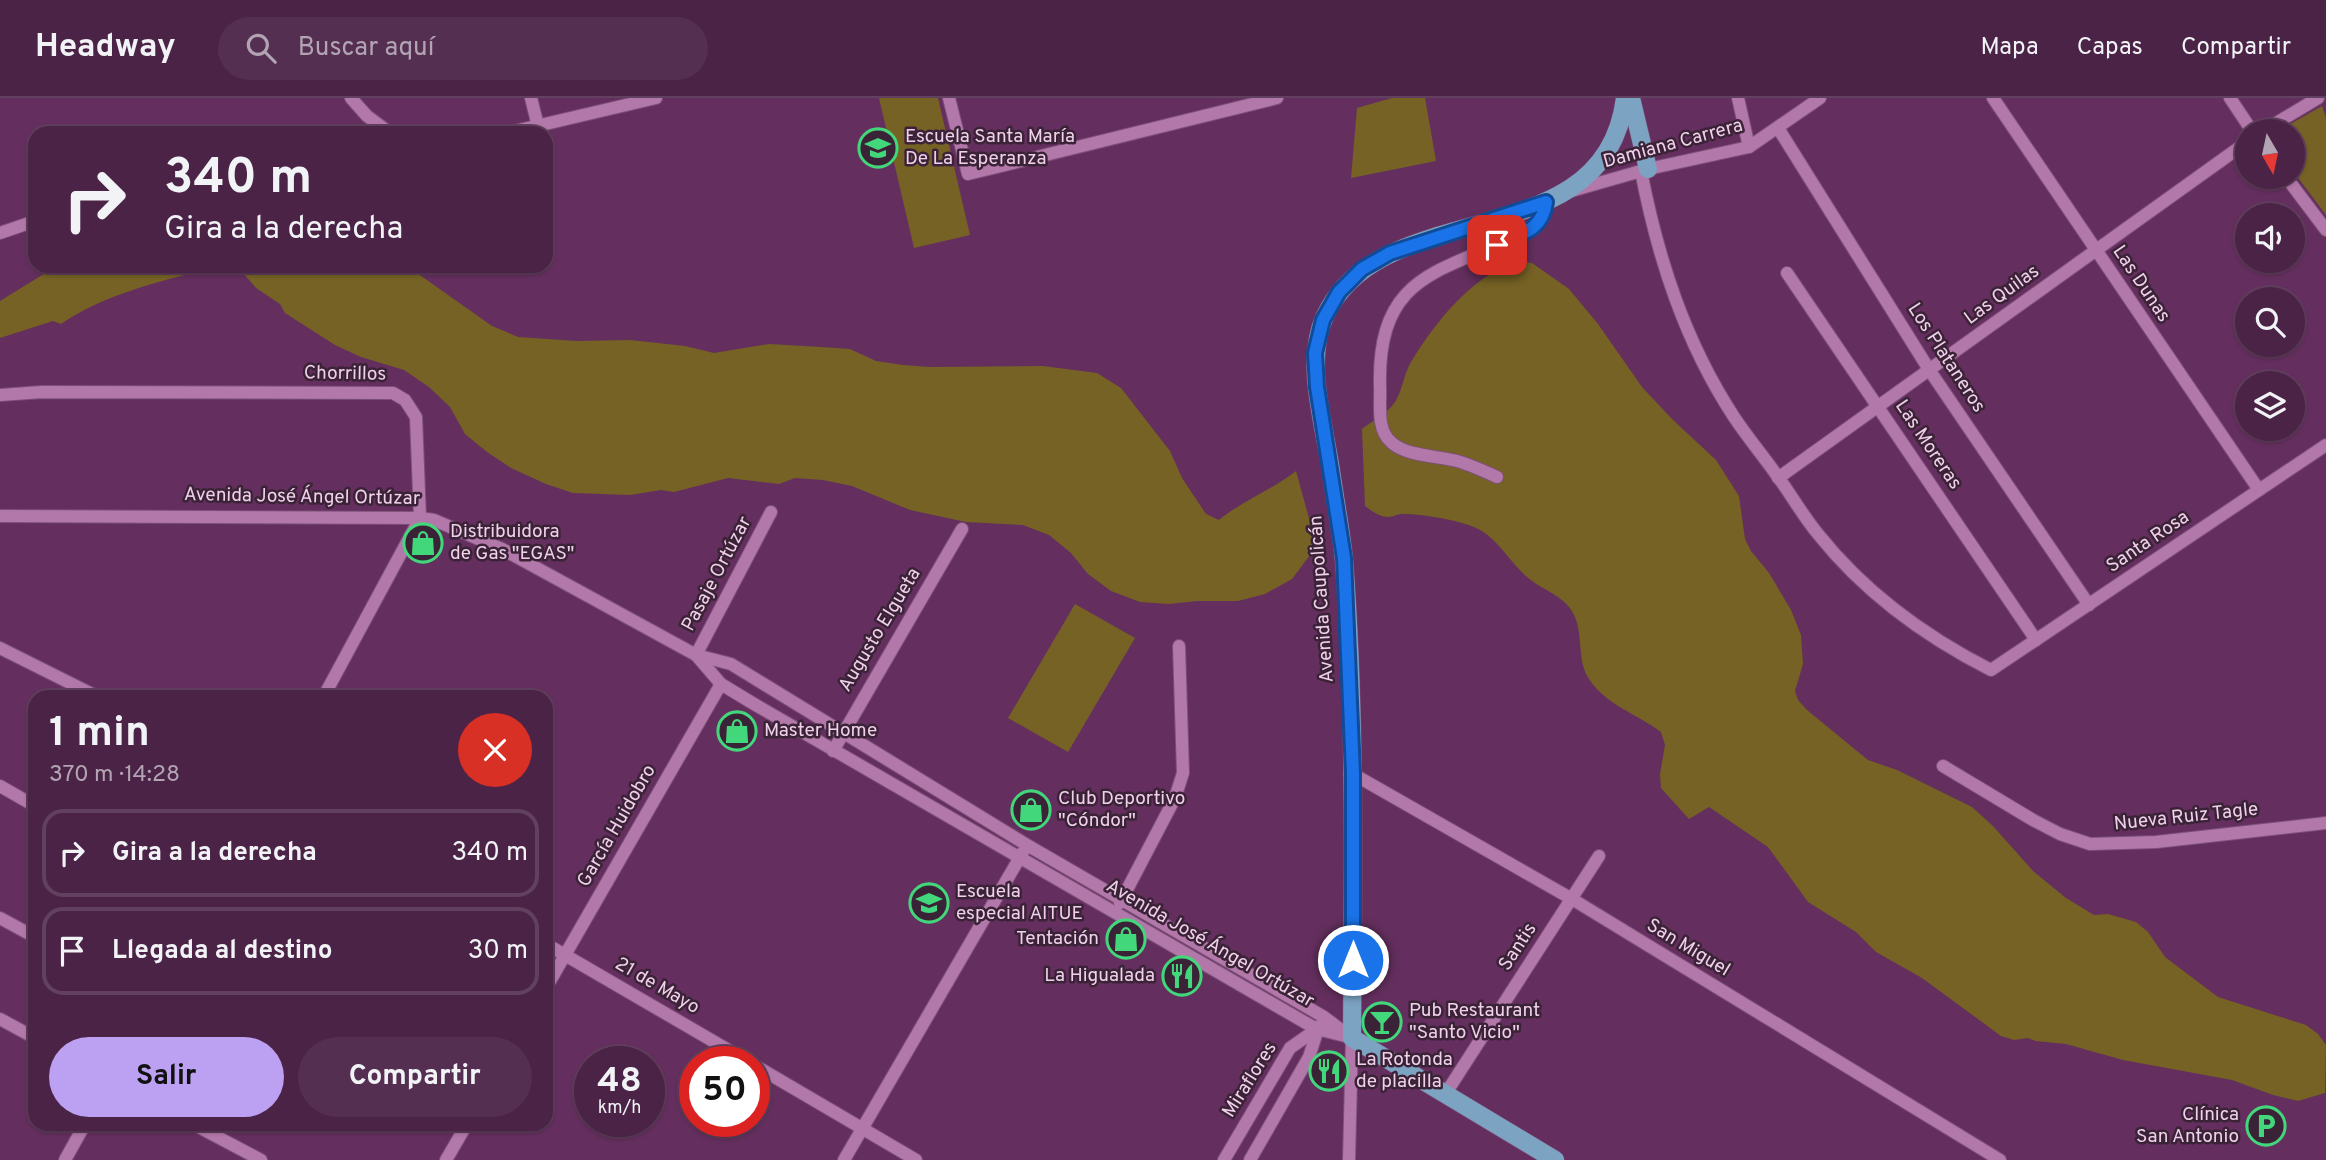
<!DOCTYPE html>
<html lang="es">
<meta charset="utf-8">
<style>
body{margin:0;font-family:Overpass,sans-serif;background:#552f51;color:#f1f3f6;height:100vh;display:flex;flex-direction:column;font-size:26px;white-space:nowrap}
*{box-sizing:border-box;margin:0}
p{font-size:23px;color:#b2a4b3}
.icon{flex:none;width:38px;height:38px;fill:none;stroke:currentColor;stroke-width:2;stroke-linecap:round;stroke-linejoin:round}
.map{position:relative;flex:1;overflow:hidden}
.side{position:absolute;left:28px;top:592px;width:525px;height:441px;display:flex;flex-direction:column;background:#4b2346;border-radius:21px;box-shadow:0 2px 5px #0004,0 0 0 2px #62405f}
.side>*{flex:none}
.hud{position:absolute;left:28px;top:28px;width:525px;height:147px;border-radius:21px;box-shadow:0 2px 5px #0004,0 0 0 2px #62405f;background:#4b2346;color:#f1f3f6;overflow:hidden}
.needle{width:46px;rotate:171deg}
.fabs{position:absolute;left:2235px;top:21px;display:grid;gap:14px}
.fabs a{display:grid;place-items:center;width:70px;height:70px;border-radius:50%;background:#4b2346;box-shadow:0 2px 5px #0004,0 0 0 2px #62405f;font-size:35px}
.speed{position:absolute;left:574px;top:948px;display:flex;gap:14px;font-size:35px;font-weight:700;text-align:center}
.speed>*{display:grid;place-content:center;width:91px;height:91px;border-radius:50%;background:#4b2346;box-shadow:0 2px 5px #0004,0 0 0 2px #62405f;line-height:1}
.speed small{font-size:18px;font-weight:400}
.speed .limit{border:10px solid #d22;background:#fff;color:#111}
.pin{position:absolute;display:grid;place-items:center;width:60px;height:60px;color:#fff;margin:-30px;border-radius:14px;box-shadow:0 4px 10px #0006}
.me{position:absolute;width:77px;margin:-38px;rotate:0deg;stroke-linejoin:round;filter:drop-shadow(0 0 5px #0008)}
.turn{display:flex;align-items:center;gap:24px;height:147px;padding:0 21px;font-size:32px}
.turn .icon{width:91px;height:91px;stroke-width:2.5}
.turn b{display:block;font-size:49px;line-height:60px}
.round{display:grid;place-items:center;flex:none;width:74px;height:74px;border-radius:37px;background:#552f51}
.summary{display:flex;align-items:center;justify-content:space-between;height:119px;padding:0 21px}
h1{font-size:42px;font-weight:700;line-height:52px}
.cta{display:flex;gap:14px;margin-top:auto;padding:14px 21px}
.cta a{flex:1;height:80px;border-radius:42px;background:#bca0f2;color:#111;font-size:28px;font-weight:700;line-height:80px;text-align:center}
.cta a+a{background:#552f51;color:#f1f3f6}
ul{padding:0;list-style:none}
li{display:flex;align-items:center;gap:21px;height:88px;margin:0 14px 10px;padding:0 7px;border:4px solid #62405f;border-radius:21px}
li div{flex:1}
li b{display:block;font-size:26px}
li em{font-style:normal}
header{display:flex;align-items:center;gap:42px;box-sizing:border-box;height:98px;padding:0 35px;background:#4b2346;border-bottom:2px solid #62405f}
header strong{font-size:33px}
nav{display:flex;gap:38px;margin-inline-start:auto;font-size:24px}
.search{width:490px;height:63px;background:#552f51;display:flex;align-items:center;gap:18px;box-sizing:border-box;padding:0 24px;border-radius:38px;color:#b2a4b3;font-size:26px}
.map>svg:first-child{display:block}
.green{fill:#756224}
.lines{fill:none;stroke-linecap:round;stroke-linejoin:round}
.minor-casing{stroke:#7d5078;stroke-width:14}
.major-casing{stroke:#7d5078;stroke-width:19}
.minor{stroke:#b378aa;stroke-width:12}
.major{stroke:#7ca3c2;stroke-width:18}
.route-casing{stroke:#114b97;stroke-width:18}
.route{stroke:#1a73e8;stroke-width:12}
.labels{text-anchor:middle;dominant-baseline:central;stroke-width:5;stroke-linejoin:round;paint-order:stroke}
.poi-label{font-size:19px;fill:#f0d0ea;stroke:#3b2337;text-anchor:start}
.street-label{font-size:19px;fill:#f0d0ea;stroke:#3b2337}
</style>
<header>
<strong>Headway</strong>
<div class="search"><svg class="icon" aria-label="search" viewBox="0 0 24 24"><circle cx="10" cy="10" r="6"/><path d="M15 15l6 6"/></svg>Buscar aquí</div>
<nav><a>Mapa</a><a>Capas</a><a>Compartir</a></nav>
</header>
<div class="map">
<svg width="2326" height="1062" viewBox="0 0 2326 1062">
<rect width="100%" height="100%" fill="#642f5e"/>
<g class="green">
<polygon points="879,0 938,0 970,137 914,150"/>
<polygon points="1392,0 1425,0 1436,63 1351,80 1357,10"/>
<polygon points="2322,8 2326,20 2326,117 2293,73 2292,33 2278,33"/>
<path d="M1517,163L1532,165L1569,191L1598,226L1642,289L1672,321L1716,362L1739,398L1745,441L1751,453L1769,475L1791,512L1801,537L1803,566L1795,593L1798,602L1807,612L1868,662L1897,672L1972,709L1993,728L2033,773L2066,800L2094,817L2108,816L2136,824L2148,834L2165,859L2218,899L2306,927L2318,936L2326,947L2325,995L2298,1003L2273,997L2232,982L2123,962L2066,946L2036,943L2028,940L2014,942L2001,938L1922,880L1876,854L1856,834L1808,804L1768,749L1709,709L1689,721L1661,690L1660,676L1665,647L1661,634C1637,616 1606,607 1589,581C1577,564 1583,538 1575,519C1567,499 1546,494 1531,482C1512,468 1502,446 1482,433C1467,423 1423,416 1404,416C1399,415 1394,419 1389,419C1379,419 1372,413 1365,408L1362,331C1371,324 1384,317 1392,308C1402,297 1403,277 1411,264C1436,223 1471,179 1517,163Z"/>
<path d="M66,168H407L492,228L518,239L576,243L630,242L685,248L714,255L769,246L821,249L850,251L876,263L903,267L929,269L1043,268L1097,275L1121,290L1170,353L1182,380L1206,416L1219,422C1243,402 1272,392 1296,373L1315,442L1313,453L1292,481L1265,496L1238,503H1197L1169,506L1140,504L1111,493L1088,476L1071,455L1049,437L1023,427L966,424L910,412L852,388L823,382L795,380L779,386L728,380L674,394L661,392L630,397L573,395L546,386L511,370L487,354L465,336L450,309L429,289L404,272L361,259L335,247L285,215L280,206L256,190L237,168C222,172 208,172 193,175C148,186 99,200 61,226L53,223L0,240V203L47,174Z"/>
<polygon points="1075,506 1135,540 1068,654 1008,620"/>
</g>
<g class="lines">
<g class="minor-casing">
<g id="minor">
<polyline points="351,0 367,18 390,35"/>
<polyline points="531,0 538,28"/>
<polyline points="949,0 968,76 1277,0"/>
<polyline points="1738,0 1749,49"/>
<polyline points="1993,0 2259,392"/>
<polyline points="2230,0 2252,33"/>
<polyline points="1778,30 1930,273 2089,507"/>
<polyline points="2263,33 2318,0"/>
<polyline points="507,35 656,0"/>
<path d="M1641,73C1658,161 1685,244 1734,319C1748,340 1764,359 1778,379C1792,398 1803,418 1818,436C1865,495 1924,538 1991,572L2326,347"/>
<polyline points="2286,79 2326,132"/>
<polyline points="1571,93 1648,71 1749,49 1820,0"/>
<polyline points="0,135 35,123"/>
<polyline points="1787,175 2036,542"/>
<polyline points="0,297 42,294 393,295 405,302 416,319 420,420 324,598"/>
<path d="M1497,379C1484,373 1471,367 1457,363C1438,358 1405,358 1391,344C1376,331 1381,306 1380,288C1377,166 1452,176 1536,127L1544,117L1546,104"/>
<polyline points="1778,380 2247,44"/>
<polyline points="0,418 420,420 434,422 502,451 696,557 731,566 1027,747 1324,919 1352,940"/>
<polyline points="0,550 96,598"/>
<polyline points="696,557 721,586 754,606 1306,925 1317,931 1345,938"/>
<polyline points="696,557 771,414"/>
<polyline points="833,653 962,431"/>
<polyline points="1943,668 2033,722 2060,736 2090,746 2156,744 2326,725"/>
<polyline points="1353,676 1572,801 2000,1062"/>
<polyline points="0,688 35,708"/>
<polyline points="1120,805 1175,700 1183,675 1179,548"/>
<polyline points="0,820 35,839"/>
<polyline points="546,846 749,964"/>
<polyline points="546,890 721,586"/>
<polyline points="0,921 35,940"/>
<polyline points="754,967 916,1062"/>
<polyline points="1446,995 1599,758"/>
<polyline points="193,1026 261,1062"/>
<polyline points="65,1062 85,1026"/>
<polyline points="446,1062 467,1026"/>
<polyline points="844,1062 1023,754"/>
<polyline points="1224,1062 1290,950 1317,931"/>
<polyline points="1250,1062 1309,959 1319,928"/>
<polyline points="1349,1062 1352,940"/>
</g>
</g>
<g class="major-casing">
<g id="major">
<polyline points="1631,0 1648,71"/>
<path d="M1555,1062L1352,940C1353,781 1356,621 1344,462C1341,432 1335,402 1331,373C1324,325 1304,263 1325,218C1383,94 1605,162 1625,0"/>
</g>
</g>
<use href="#minor" class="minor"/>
<use href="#major" class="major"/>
</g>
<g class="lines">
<g class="route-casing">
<path id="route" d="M1353,862V676L1344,460L1317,289L1315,255L1323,222L1339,194L1362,171L1390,155L1546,104C1543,132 1521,136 1497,147"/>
</g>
<use href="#route" class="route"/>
</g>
<defs>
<g id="school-ring" transform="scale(2.0125)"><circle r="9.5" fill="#3b2337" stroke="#43d77b" stroke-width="1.5"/><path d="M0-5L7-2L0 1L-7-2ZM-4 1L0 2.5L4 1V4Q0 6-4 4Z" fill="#43d77b"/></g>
<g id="shop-ring" transform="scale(2.0125)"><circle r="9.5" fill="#3b2337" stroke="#43d77b" stroke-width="1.5"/><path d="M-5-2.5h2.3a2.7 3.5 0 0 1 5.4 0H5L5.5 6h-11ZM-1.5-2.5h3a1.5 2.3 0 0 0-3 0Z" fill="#43d77b"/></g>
<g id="restaurant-ring" transform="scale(2.0125)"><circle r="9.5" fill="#3b2337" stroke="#43d77b" stroke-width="1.5"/><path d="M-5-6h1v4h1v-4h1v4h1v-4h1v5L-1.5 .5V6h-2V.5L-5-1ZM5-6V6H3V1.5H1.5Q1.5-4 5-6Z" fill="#43d77b"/></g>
<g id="bar-ring" transform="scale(2.0125)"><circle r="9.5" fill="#3b2337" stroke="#43d77b" stroke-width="1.5"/><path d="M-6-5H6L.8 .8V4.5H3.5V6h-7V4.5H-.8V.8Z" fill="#43d77b"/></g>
<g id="parking-ring" transform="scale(2.0125)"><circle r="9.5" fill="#3b2337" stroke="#43d77b" stroke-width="1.5"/><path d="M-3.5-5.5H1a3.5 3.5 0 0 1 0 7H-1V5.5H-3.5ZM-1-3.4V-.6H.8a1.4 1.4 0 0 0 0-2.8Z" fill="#43d77b"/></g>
</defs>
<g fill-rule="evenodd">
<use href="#school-ring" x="878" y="50"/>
<use href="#shop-ring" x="423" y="445"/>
<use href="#shop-ring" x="737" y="633"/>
<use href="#shop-ring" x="1031" y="712"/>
<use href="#school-ring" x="929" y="805"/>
<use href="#shop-ring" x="1126" y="841"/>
<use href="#restaurant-ring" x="1182" y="878"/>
<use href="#bar-ring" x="1382" y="924"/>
<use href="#restaurant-ring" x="1329" y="973"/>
<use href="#parking-ring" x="2266" y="1028"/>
</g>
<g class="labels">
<g class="poi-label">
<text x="905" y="39">Escuela Santa María<tspan x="905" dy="22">De La Esperanza</tspan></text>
<text x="450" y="434">Distribuidora<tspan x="450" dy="22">de Gas "EGAS"</tspan></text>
<text x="764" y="633">Master Home</text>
<text x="1058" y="701">Club Deportivo<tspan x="1058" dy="22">"Cóndor"</tspan></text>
<text x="956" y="794">Escuela<tspan x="956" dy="22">especial AITUE</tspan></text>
<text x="1099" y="841" text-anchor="end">Tentación</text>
<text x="1155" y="878" text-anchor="end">La Higualada</text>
<text x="1409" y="913">Pub Restaurant<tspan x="1409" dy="22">"Santo Vicio"</tspan></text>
<text x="1356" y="962">La Rotonda<tspan x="1356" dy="22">de placilla</tspan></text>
<text x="2239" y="1017" text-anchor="end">Clínica<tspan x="2239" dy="22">San Antonio</tspan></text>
</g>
<g class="street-label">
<text transform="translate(1673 46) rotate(-15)">Damiana Carrera</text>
<text transform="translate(2141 186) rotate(56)">Las Dunas</text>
<text transform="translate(2002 197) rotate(-36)">Las Quilas</text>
<text transform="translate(1946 260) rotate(57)">Los Plataneros</text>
<text transform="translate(345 276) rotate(1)">Chorrillos</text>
<text transform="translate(1928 347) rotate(56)">Las Moreras</text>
<text transform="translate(302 399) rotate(1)">Avenida José Ángel Ortúzar</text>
<text transform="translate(2148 444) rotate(-34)">Santa Rosa</text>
<text transform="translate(717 476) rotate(-62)">Pasaje Ortúzar</text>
<text transform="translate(1322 501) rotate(-94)">Avenida Caupolicán</text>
<text transform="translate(880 532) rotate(-59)">Augusto Elgueta</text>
<text transform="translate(2186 719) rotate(-6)">Nueva Ruiz Tagle</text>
<text transform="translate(617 728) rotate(-60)">García Huidobro</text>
<text transform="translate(1210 846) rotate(30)">Avenida José Ángel Ortúzar</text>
<text transform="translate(1518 849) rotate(-57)">Santis</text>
<text transform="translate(1688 850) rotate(31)">San Miguel</text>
<text transform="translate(657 888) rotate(30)">21 de Mayo</text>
<text transform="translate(1250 982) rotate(-58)">Miraflores</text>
</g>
</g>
</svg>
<div class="fabs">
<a><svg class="needle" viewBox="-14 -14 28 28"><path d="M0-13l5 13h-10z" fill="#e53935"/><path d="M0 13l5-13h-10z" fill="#b2a4b3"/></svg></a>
<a><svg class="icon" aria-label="sound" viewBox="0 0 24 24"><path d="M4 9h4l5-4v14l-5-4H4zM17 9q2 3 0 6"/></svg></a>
<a><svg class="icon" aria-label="search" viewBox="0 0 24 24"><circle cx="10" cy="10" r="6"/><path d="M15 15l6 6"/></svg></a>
<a><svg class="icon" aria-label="layers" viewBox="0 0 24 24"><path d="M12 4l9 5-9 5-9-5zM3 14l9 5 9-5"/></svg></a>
</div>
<div class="speed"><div>48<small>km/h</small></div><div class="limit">50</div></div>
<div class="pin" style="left:1497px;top:147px;background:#d93025"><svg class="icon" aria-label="arrive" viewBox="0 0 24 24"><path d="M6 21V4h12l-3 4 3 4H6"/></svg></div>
<svg class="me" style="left:1353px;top:862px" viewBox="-20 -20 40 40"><circle r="17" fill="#1a73e8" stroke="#fff" stroke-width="3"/><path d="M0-11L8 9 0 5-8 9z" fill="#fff"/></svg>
<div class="hud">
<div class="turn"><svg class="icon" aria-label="right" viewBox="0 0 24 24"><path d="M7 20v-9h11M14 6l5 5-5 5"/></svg><div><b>340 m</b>Gira a la derecha</div></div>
</div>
<section class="side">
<div class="summary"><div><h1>1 min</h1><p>370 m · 14:28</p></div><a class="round" style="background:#d93025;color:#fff"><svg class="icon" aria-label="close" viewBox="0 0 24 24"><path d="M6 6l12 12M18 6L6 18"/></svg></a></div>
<ul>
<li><svg class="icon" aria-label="right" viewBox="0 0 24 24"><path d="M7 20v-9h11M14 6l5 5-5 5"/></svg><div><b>Gira a la derecha</b></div><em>340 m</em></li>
<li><svg class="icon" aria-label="arrive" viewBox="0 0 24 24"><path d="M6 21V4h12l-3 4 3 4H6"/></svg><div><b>Llegada al destino</b></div><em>30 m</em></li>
</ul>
<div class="cta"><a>Salir</a><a>Compartir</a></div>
</section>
</div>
